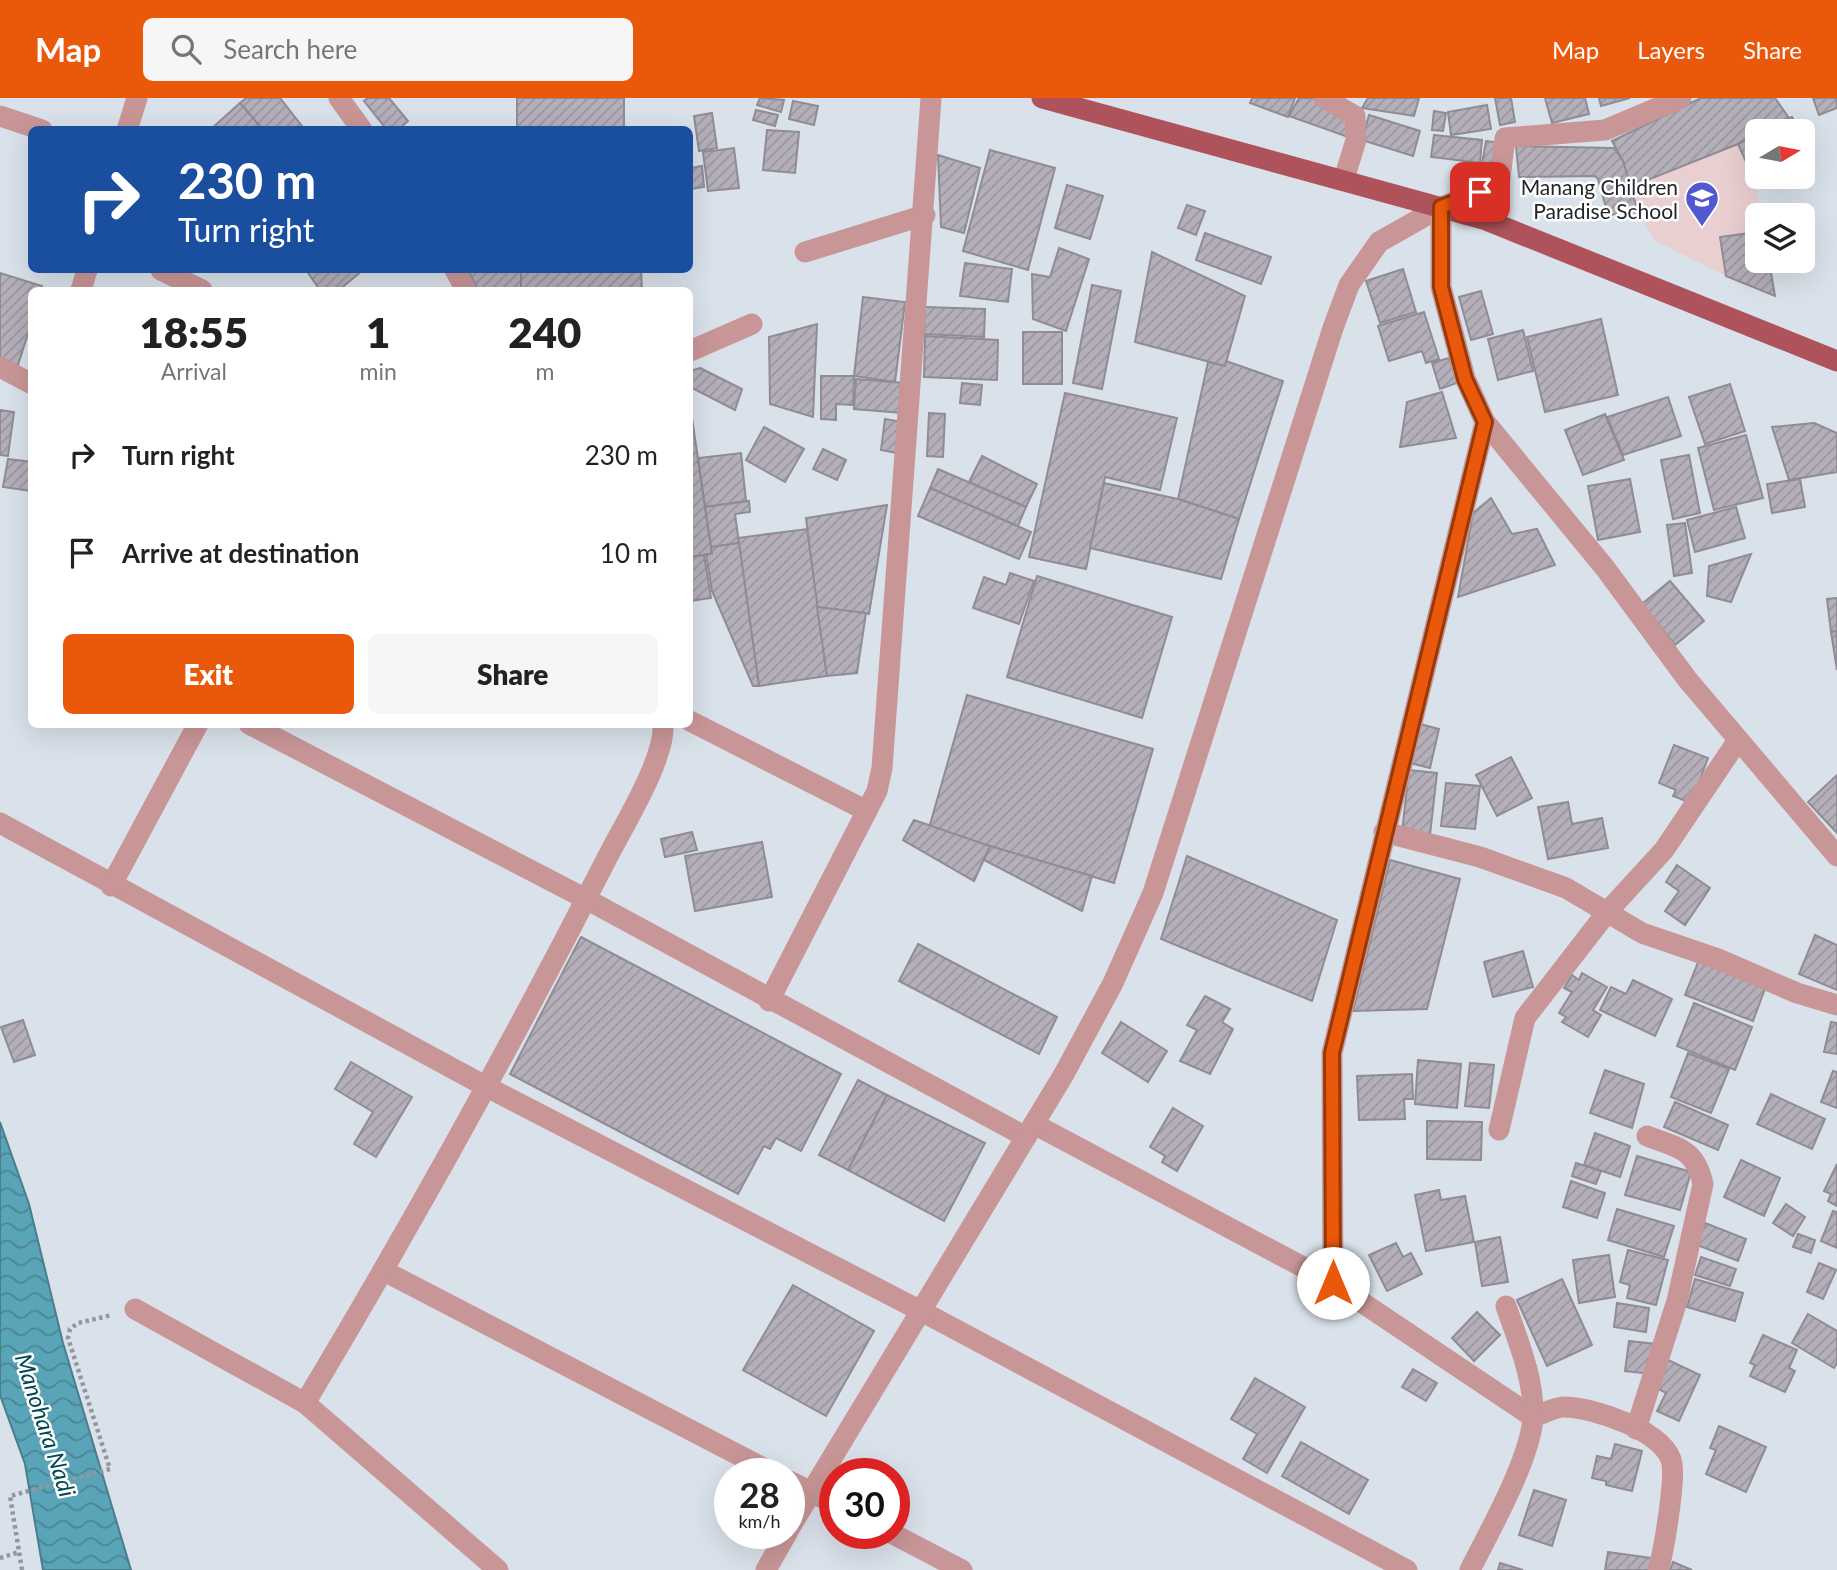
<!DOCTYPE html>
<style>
body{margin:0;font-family:Lato,sans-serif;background:#f6f6f6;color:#222;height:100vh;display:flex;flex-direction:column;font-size:26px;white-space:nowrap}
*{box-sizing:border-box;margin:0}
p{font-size:23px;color:#767676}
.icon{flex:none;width:38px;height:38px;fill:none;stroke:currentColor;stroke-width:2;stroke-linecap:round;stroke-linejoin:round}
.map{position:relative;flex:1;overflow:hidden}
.side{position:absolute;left:28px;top:189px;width:665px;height:441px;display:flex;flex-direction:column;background:#fff;border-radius:10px;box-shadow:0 7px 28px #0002}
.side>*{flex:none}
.guide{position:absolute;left:28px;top:28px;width:665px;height:147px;border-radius:10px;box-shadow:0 7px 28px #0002;background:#1a4fa0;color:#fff;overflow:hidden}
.needle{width:46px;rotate:80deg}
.buttons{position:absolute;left:1745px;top:21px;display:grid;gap:14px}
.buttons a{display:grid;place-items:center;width:70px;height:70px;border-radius:10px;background:#fff;box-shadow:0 7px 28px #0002;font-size:35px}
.speed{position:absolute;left:714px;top:1360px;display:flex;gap:14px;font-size:35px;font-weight:700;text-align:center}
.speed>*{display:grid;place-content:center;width:91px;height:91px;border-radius:50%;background:#fff;box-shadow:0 7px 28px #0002;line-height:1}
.speed small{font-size:18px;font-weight:400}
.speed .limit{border:10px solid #d22;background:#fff;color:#111}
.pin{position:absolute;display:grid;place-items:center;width:60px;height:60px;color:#fff;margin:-30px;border-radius:14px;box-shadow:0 4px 10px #0006}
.me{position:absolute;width:77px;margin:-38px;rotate:0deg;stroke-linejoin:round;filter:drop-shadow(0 0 5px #0008)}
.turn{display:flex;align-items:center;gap:24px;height:147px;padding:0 35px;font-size:32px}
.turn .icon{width:91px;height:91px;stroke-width:2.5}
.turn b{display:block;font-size:49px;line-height:60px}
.eta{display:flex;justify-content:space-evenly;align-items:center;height:119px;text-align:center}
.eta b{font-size:42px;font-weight:800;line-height:49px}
.button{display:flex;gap:14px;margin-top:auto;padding:14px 35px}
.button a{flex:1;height:80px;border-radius:10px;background:#ea580c;color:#fff;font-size:28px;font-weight:800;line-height:80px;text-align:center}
.button a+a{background:#f6f6f6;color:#222}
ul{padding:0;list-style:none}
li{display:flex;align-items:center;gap:21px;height:98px;padding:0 35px}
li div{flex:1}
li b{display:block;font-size:26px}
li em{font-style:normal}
header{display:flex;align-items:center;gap:42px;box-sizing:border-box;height:98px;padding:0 35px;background:#ea580c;color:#fff}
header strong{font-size:33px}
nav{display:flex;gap:38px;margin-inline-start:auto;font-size:24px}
.search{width:490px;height:63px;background:#f6f6f6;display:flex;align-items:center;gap:18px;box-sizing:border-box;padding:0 24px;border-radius:10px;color:#767676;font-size:26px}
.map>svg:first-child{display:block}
.education{fill:#eacfd0}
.water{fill:url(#water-waves);stroke:#4a7e8d;stroke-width:2}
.building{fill:url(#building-hatch);stroke:#908b95;stroke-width:2}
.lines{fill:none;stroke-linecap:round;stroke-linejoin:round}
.path{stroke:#92979e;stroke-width:4.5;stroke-dasharray:3.5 3.5;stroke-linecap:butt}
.minor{stroke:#c99697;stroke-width:21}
.major{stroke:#ae535b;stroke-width:21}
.route-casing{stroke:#983908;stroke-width:18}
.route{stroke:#ea580c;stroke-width:12}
.labels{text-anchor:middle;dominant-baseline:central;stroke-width:5;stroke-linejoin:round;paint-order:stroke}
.poi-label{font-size:21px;fill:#232529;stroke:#fff;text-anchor:end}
.water-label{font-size:23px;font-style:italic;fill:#004755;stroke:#fff}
</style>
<header>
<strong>Map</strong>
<div class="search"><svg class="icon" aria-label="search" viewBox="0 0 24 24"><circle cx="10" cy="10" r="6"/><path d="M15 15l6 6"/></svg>Search here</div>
<nav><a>Map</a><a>Layers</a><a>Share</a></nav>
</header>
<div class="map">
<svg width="1837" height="1472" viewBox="0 0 1837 1472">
<defs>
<pattern id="water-waves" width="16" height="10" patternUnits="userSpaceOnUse" patternTransform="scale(1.75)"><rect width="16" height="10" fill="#5aa4b8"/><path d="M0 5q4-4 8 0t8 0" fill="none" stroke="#4a8596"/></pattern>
<pattern id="building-hatch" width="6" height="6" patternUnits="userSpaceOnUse" patternTransform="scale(1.75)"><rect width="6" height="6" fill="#b4afb9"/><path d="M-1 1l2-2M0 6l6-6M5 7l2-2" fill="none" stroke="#9a969f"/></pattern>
</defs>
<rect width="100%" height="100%" fill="#d9e1ea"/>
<polygon class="education" points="1738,46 1756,86 1760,117 1757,117 1757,163 1769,163 1775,198 1726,178 1654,142 1638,114 1630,89"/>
<polygon class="water" points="0,1024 29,1106 63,1245 131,1472 43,1472 25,1366 0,1297"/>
<g class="building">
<polygon points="246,0 280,0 305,32 263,32 240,5"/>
<polygon points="368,0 389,0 408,23 398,32 387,32 364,3"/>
<rect x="517" y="0" width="107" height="32"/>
<polygon points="760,0 784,2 781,14 757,7"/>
<polygon points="1252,0 1295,0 1288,19 1250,5"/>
<polygon points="1299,0 1313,0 1352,27 1348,39 1289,18"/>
<polygon points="1368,0 1419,0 1414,18 1362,10"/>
<polygon points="1495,0 1511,0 1515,24 1500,27"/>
<polygon points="1545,0 1585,0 1589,16 1552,25"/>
<polygon points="1599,0 1630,0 1601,8"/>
<polygon points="1701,0 1775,0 1789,20 1757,33 1757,36 1738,46 1630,89 1623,63 1612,43"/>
<polygon points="1813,0 1836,0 1837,10 1819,17"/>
<polygon points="793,3 818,8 814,27 789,21"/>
<polygon points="240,5 263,32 210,32"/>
<polygon points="1487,7 1491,31 1451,37 1448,14"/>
<polygon points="756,12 778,17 775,28 753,22"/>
<polygon points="1434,13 1446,15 1443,33 1432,32"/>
<polygon points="712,15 717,50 699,53 694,18"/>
<polygon points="1369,17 1420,33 1413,58 1362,42"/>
<polygon points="1792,19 1800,33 1763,33 1789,20"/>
<polygon points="767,32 799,34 795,75 763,72"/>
<polygon points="1757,36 1757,79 1770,79 1756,86 1738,46"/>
<polygon points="1434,37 1482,42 1480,65 1431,59"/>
<polygon points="1802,39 1813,58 1802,63"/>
<polygon points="1486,43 1501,45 1497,68 1482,66"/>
<polygon points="1516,48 1614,50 1623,63 1638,114 1608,117 1598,81 1595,78 1519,79"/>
<polygon points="734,50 739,90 708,93 703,54"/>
<polygon points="990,52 1055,70 1028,172 963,153"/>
<polygon points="938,57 980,70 964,135 941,129"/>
<polygon points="702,68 704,89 690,91 690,70"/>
<polygon points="1067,87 1103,98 1090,141 1055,130"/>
<polygon points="1187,107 1205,113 1196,137 1178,130"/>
<polygon points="1757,134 1757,163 1769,163 1775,198 1726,178 1720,139"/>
<polygon points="1205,135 1271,159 1261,186 1196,162"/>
<polygon points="1059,150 1089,161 1066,233 1033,221 1032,176 1050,179"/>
<polygon points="1152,154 1245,198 1225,268 1135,244"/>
<polygon points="965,165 1012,171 1008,204 960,198"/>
<polygon points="1403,171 1416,214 1380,225 1366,183"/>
<polygon points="306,172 363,172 339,192 320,192"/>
<polygon points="468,172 521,172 521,192 478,192"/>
<polygon points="521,172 641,172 642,192 521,192"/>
<polygon points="0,175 42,188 40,192 32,192 32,223 17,270 0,261"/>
<polygon points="1092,187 1121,193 1102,291 1073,285"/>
<polygon points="1481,193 1493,236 1471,242 1459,199"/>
<polygon points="863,199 905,204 895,284 854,278"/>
<polygon points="925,209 985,211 984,239 924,236"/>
<polygon points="1424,214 1439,261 1426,265 1422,253 1389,263 1378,228"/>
<polygon points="1601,221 1618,297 1545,314 1527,239"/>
<polygon points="817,226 813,319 770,306 769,239"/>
<polygon points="1523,232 1533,273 1498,282 1488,241"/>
<rect x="1023" y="234" width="39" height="52"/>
<polygon points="925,238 998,242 997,282 924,279"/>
<polygon points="1449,260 1457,285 1440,291 1432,265"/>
<polygon points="1226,263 1283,283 1239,421 1178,401 1208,264 1225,268"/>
<polygon points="700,270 742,291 735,312 690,289 690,273"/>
<polygon points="821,278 854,278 853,307 836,306 836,322 821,321"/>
<polygon points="856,281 904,285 902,315 854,311"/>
<polygon points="962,285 982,287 980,307 960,305"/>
<polygon points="1730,286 1745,333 1705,346 1689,299"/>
<polygon points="1442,294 1456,340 1400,349 1407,304"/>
<polygon points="1065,295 1177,320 1160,392 1105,379 1086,471 1029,459"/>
<polygon points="1668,299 1681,338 1623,357 1607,319"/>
<polygon points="0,312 14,314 8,358 0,357"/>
<polygon points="929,315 945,316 943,359 927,358"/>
<polygon points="1605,316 1624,362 1583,377 1565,332"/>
<polygon points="690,320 692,320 712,456 690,459"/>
<polygon points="885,321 902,324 897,355 881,352"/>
<polygon points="1814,325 1837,335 1837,374 1789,382 1772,329"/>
<polygon points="764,329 804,351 785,384 746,362"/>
<polygon points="1746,337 1763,400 1714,412 1698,350"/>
<polygon points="823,351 846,362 837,382 813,371"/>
<polygon points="741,355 746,403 705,409 698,360"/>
<polygon points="1689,357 1700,415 1673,421 1661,362"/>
<polygon points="982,358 1037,386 1026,409 969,384"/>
<polygon points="8,361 32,364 32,393 3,389"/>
<polygon points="938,371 1026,409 1018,428 930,390"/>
<polygon points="1630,381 1640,434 1598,442 1588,388"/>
<polygon points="1800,381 1805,409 1772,415 1767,386"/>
<polygon points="1104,385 1178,401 1239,421 1221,481 1090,450"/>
<polygon points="930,390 1031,434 1019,461 918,418"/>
<polygon points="1491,400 1512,436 1537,431 1555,467 1458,499 1473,415"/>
<polygon points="749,403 750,414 735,416 739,445 711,449 705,409"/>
<polygon points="887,407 869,516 817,509 806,420"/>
<polygon points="1736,409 1745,440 1695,454 1687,422"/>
<polygon points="1685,425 1692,475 1674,478 1667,427"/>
<polygon points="807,431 827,578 759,588 738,440"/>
<polygon points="739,445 759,588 753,588 712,493 706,456 712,456 711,449"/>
<polygon points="1751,456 1731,504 1707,498 1709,468"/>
<polygon points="704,457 711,500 690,503 690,459"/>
<polygon points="1010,475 1034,483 1019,526 973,510 984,479 1006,487"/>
<polygon points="1037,478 1172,519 1142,620 1007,579"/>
<polygon points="1670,483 1704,523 1675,547 1642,506"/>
<polygon points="1837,500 1837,533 1831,534 1827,501"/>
<polygon points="817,509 866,515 857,575 827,578"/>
<polygon points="1837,533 1837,572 1831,534"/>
<polygon points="967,597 1153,651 1114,785 929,730"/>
<polygon points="1420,626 1439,631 1430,670 1410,665"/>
<polygon points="1674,647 1708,660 1691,705 1673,698 1676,692 1659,685"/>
<polygon points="1511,659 1532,700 1497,718 1476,677"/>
<polygon points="1409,672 1437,675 1430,737 1402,734"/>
<polygon points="1837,677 1837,735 1808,704"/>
<polygon points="1446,685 1480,688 1475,731 1441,728"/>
<polygon points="1568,704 1572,726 1602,720 1608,750 1548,761 1538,709"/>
<polygon points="914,722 990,748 974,783 903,742"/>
<polygon points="692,734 697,752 665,759 661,741"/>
<polygon points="762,744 772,799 695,813 685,758"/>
<polygon points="990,748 1092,778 1082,813 984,762"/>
<polygon points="1187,758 1337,822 1312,903 1161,841"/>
<polygon points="1390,762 1460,781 1427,911 1353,913"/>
<polygon points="1677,767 1710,790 1685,827 1665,813 1679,793 1666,784"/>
<polygon points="1815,837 1837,847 1837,892 1799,876"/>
<polygon points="581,839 841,976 801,1053 776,1040 770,1051 764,1048 738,1096 510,976"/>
<polygon points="918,846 1057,919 1039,956 899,883"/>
<polygon points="1523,853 1533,889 1493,899 1484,864"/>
<polygon points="1699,862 1766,888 1753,923 1685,897"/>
<polygon points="1582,875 1607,889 1593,912 1601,917 1588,939 1562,924 1566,919 1559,915 1572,894 1564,890 1572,877 1579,882"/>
<polygon points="1633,882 1672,901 1655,938 1600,912 1611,889 1626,896"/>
<polygon points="1205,898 1230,911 1222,924 1233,931 1210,976 1180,963 1197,932 1187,927"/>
<polygon points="1694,905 1752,929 1735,972 1677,948"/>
<polygon points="23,922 35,957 14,964 1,929"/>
<polygon points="1121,924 1167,953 1148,984 1102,955"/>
<polygon points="1831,924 1837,925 1837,956 1824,954"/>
<polygon points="1688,955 1729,971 1711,1015 1671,999"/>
<polygon points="1418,962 1461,966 1457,1010 1415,1006"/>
<polygon points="351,964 412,999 376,1059 354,1046 373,1014 335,991"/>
<polygon points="1470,965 1494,967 1489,1010 1465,1008"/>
<polygon points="1605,972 1644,986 1632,1030 1590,1015"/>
<polygon points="1833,973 1837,974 1837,1010 1821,1004"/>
<polygon points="1412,976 1413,1001 1404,1001 1405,1021 1359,1022 1357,978"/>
<polygon points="858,982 887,997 848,1072 819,1057"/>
<polygon points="1771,996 1825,1021 1812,1051 1757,1026"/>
<polygon points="887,997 985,1045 944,1123 848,1072"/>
<polygon points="1675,1004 1728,1027 1718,1052 1664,1029"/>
<polygon points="1173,1010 1203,1028 1177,1073 1162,1064 1165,1058 1150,1049"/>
<polygon points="1427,1023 1482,1024 1481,1062 1427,1061"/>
<polygon points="1595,1035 1630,1048 1620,1079 1584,1067"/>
<polygon points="1637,1058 1691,1074 1680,1112 1625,1097"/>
<polygon points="1741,1062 1780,1080 1764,1118 1724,1099"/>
<polygon points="1576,1065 1601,1073 1596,1086 1572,1078"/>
<polygon points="1837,1066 1837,1108 1828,1103 1831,1096 1824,1093"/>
<polygon points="1571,1083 1605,1095 1597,1120 1563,1109"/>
<polygon points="1439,1092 1441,1102 1465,1098 1474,1144 1426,1153 1415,1097"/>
<polygon points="1786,1106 1805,1119 1793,1138 1773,1125"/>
<polygon points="1617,1111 1674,1128 1664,1159 1608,1142"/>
<polygon points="1833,1113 1837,1114 1837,1150 1821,1143"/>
<polygon points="1705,1125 1746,1141 1738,1163 1697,1147"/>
<polygon points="1798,1136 1815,1142 1811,1155 1793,1149"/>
<polygon points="1500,1139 1508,1184 1482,1188 1475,1144"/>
<polygon points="1396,1145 1403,1159 1411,1155 1422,1176 1387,1193 1369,1157"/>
<polygon points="1628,1152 1668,1162 1656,1207 1627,1200 1630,1187 1620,1184"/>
<polygon points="1609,1157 1615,1199 1579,1205 1573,1162"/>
<polygon points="1701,1159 1736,1171 1730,1188 1695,1177"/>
<polygon points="1819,1165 1836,1172 1823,1201 1807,1194"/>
<polygon points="1562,1181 1592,1247 1547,1268 1517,1202"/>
<polygon points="1695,1181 1743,1195 1735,1223 1687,1209"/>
<polygon points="793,1187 874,1233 826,1318 743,1272"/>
<polygon points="1617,1205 1649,1210 1646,1234 1614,1229"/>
<polygon points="1477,1214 1500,1237 1474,1263 1452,1240"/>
<polygon points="1808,1216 1837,1233 1837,1265 1834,1270 1792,1245"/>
<polygon points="1763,1237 1797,1252 1789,1270 1795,1273 1785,1294 1750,1278 1755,1267 1750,1265"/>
<polygon points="1629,1243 1656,1246 1652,1276 1625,1273"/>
<polygon points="1668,1262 1700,1277 1679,1323 1657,1313 1666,1295 1655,1289"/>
<polygon points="1413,1271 1437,1285 1426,1303 1402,1289"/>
<polygon points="1255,1280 1305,1309 1267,1375 1243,1361 1257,1336 1231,1321"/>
<polygon points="1719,1328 1766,1349 1746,1394 1706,1376 1716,1352 1710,1350"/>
<polygon points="1301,1344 1368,1382 1349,1416 1282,1378"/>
<polygon points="1615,1346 1642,1353 1632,1393 1606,1387 1606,1383 1592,1380 1597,1358 1611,1361"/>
<polygon points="1534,1392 1566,1402 1552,1448 1519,1437"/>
<polygon points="1608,1454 1652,1460 1650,1472 1605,1472"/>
<polygon points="1673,1464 1692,1472 1670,1472"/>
<polygon points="1500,1465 1523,1472 1498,1472"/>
</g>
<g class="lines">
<g class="path">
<polyline points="0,1460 19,1454"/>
<polyline points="22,1472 10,1398 110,1371 68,1240 70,1231 78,1225 112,1217"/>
</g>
<g class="minor">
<polyline points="339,0 362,32"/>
<polyline points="1324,0 1355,18 1356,42 1344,81"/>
<polyline points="0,18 42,32"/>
<polyline points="127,32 137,0"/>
<polyline points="1441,109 1441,189 1465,280 1485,324 1605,470 1687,581 1837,758"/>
<polyline points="805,154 925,117"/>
<polyline points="161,172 202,192"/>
<polyline points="455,172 466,192"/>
<polyline points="81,192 87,172"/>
<polyline points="690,253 752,226"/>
<polyline points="0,269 32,286"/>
<polyline points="690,623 867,713"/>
<polyline points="249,626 586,801 1026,1039"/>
<polyline points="0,725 485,988 921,1213 1407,1472"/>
<polyline points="1384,734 1480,759 1566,790 1642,835 1718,861 1797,895 1837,907"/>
<polyline points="111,788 198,626"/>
<polyline points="769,903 877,693 882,670 931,0"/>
<polyline points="1034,1026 1333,1185 1533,1319"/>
<polyline points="1499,1032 1525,920 1608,813 1664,752 1738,642"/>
<polyline points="384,1173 775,1376"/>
<polyline points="1333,1185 1332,955 1485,324"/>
<polyline points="135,1211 305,1305 498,1472"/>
<path d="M305,1305C411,1128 512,946 606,762C622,730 666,660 663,626"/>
<path d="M1533,1319C1543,1316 1554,1309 1564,1309C1592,1309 1667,1333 1672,1366C1675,1384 1664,1454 1658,1472"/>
<path d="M1636,1331L1677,1203L1703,1086C1695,1050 1678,1050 1647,1038"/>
<polyline points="789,1383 835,1406"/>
<polyline points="789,1431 1064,976 1113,885 1153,795 1333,230 1349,187 1379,144 1441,109 1499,87 1505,40 1605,32 1681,0"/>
<polyline points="891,1435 962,1472"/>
<polyline points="766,1472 787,1435"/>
<path d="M1470,1472C1489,1434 1532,1358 1533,1318C1534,1280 1518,1243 1506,1208"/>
</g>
<polyline class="major" points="1042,0 1486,122 1837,263"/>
</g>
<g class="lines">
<g class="route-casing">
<polyline id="route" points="1333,1185 1332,955 1485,324 1465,281 1441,189 1441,109 1480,94"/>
</g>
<use href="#route" class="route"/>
</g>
<defs>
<g id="school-pin" transform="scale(1.75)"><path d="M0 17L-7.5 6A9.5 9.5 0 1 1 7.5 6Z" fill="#5259d0" stroke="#fff"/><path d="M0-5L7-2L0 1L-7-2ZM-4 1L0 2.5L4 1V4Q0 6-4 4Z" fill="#fff"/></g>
</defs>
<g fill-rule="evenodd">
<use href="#school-pin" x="1702" y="100"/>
</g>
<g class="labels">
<g class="poi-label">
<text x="1678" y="88">Manang Children<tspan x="1678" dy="24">Paradise School</tspan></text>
</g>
<g class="water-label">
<text transform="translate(46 1327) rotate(72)">Manohara Nadi</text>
</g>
</g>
</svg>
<div class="buttons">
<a><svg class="needle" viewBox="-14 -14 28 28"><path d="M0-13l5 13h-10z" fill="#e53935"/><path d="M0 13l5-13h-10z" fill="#767676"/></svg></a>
<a><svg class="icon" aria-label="layers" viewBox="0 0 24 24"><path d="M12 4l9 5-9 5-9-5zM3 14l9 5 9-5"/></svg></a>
</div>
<div class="speed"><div>28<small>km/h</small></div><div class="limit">30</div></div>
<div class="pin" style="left:1480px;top:94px;background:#d93025"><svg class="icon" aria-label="arrive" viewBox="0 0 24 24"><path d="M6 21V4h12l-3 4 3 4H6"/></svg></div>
<svg class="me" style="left:1333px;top:1185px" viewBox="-20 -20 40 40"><circle r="19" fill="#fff"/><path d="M0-13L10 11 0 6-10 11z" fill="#ea580c"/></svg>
<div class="guide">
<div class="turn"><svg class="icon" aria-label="right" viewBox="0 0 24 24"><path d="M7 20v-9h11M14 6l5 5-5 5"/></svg><div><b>230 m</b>Turn right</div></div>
</div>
<section class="side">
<div class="eta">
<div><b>18:55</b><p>Arrival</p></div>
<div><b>1</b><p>min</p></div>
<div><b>240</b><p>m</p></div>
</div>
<ul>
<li><svg class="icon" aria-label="right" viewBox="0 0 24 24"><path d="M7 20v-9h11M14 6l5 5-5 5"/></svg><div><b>Turn right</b></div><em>230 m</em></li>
<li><svg class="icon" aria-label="arrive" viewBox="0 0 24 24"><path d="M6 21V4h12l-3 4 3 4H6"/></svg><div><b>Arrive at destination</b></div><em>10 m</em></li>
</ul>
<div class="button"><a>Exit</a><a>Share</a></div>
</section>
</div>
